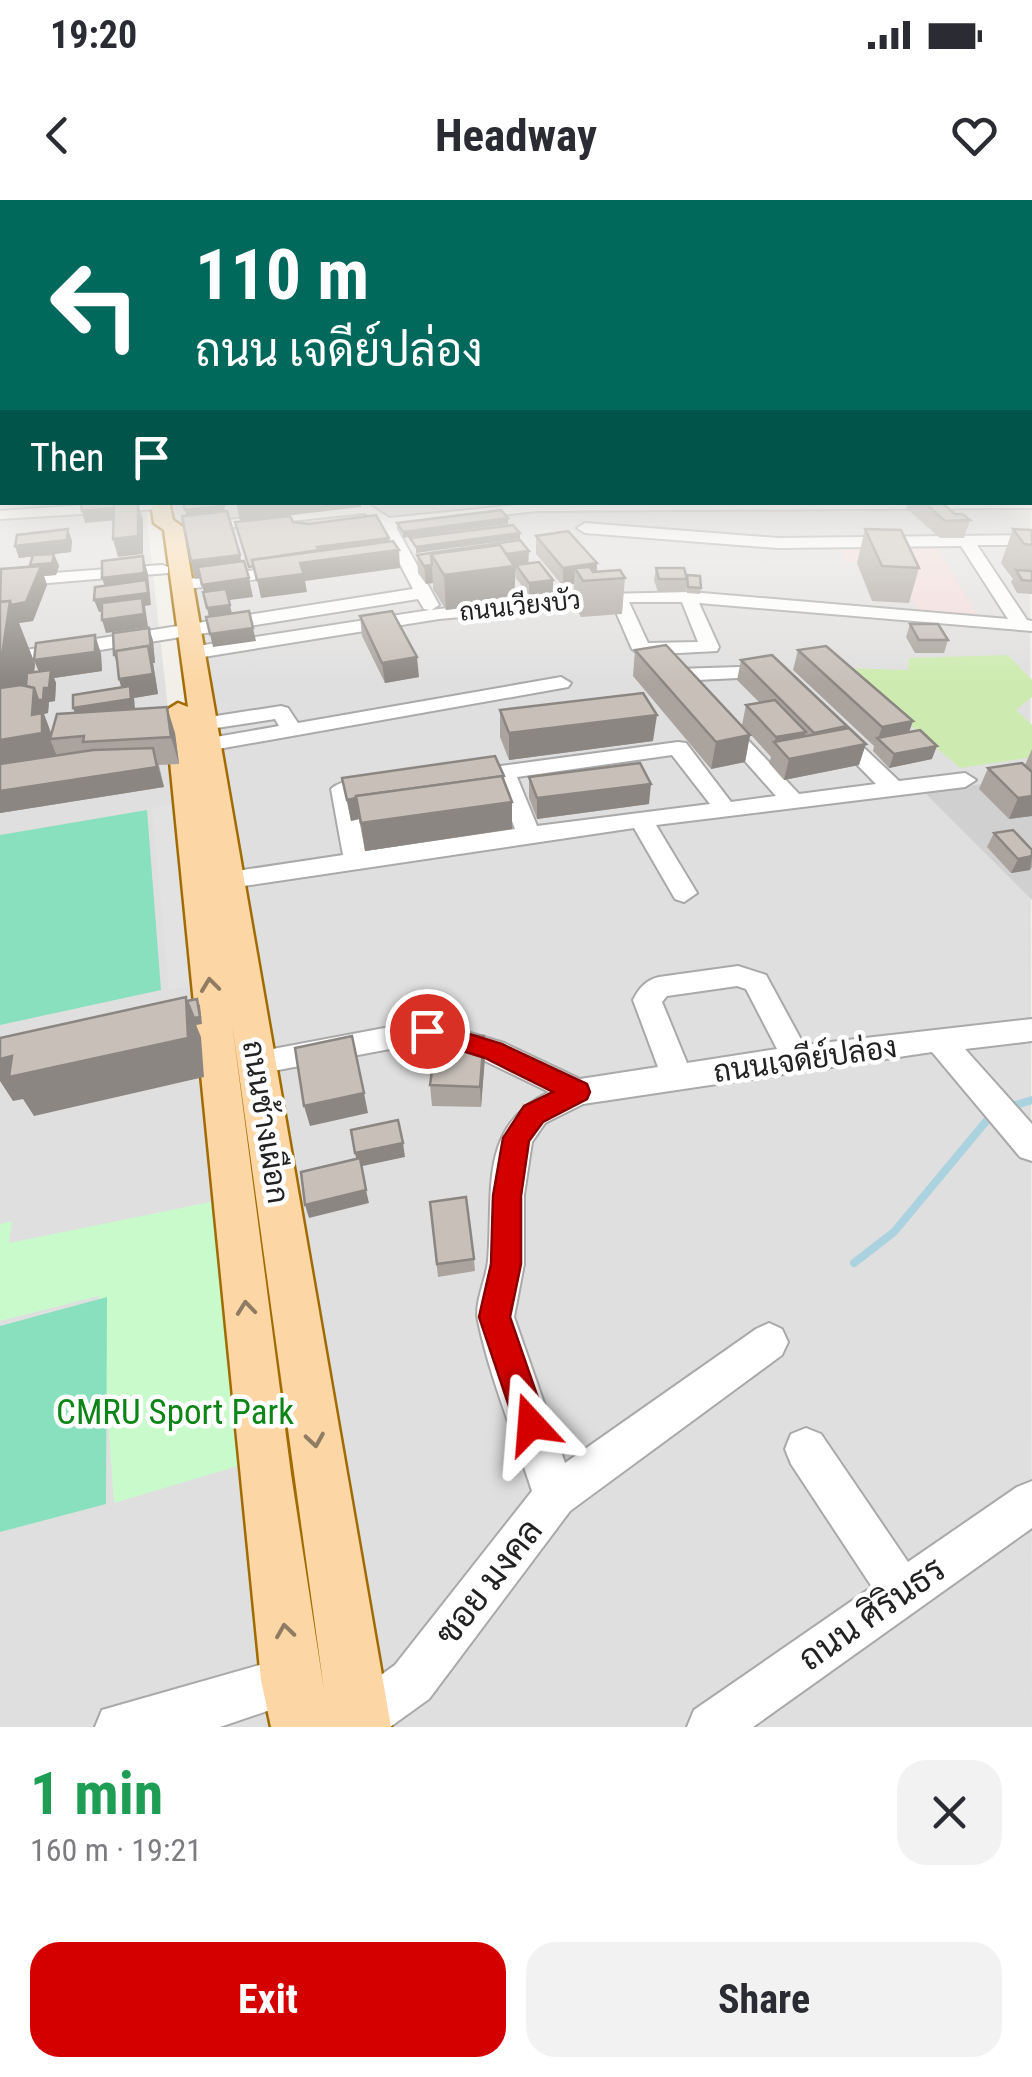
<!DOCTYPE html>
<meta charset="utf-8">
<style>
body{margin:0;font-family:"Roboto Condensed",Sarabun,sans-serif;background:#f2f2f3;color:#2b2b33;height:100vh;display:flex;flex-direction:column;font-size:38px;white-space:nowrap}
*{box-sizing:border-box;margin:0}
p{font-size:32px;color:#7c7c81}
.icon{flex:none;width:55px;height:55px;fill:none;stroke:currentColor;stroke-width:2;stroke-linecap:round;stroke-linejoin:round}
.map{position:relative;height:1527px;overflow:hidden}
.sheet{display:flex;flex-direction:column;background:#fff;flex:1}
.sheet>*{flex:none}
.hud{position:absolute;left:0px;top:0px;width:1032px;height:305px;box-shadow:0 10px 40px #0002;background:#00695c;color:#fff;overflow:hidden}
.pin{position:absolute;display:grid;place-items:center;width:85px;height:85px;color:#fff;margin:-42px;border:5px solid #fff;border-radius:50%;box-shadow:0 2px 10px #0007}
.me{position:absolute;width:110px;margin:-55px;rotate:341deg;stroke-linejoin:round;filter:drop-shadow(0 0 8px #0008)}
.turn{display:flex;align-items:center;gap:35px;height:210px;padding:0 30px;font-size:45px}
.turn .icon{width:130px;height:130px;stroke-width:2.5}
.turn b{display:block;font-size:70px;line-height:85px}
.then{display:flex;align-items:center;height:95px;padding:0 30px;background:#0003;gap:20px;font-size:38px}
.round{display:grid;place-items:center;flex:none;width:105px;height:105px;border-radius:30px;background:#f2f2f3}
.headline{display:flex;align-items:center;justify-content:space-between;height:170px;padding:0 30px}
h1{font-size:60px;font-weight:700;line-height:75px;color:#1e9e55}
.cta{display:flex;gap:20px;margin-top:auto;padding:20px 30px}
.cta a{flex:1;height:115px;border-radius:30px;background:#d40000;color:#fff;font-size:40px;font-weight:700;line-height:115px;text-align:center}
.cta a+a{background:#f2f2f3;color:#2b2b33}
.status{display:flex;justify-content:space-between;align-items:center;height:70px;padding:0 50px;background:#fff;direction:ltr}
.status svg{height:28px;fill:currentColor}
header{display:flex;justify-content:space-between;align-items:center;height:130px;padding:0 30px;background:#fff;font-size:45px;font-weight:700}
.map>svg:first-child{display:block}
.residential{fill:#e0dfdf}
.commercial{fill:#f2dad9}
.religious{fill:#d0d0d0}
.grass{fill:#cdebb0}
.park{fill:#c8facc}
.pitch{fill:#88e0be}
.parking{fill:#e2e2e2}
.lines{fill:none;stroke-linecap:round;stroke-linejoin:round}
.stream{stroke:#aad3df;stroke-width:8}
.minor-casing{stroke:#a9a9a9;stroke-width:4}
.major-casing{stroke:#a06b00;stroke-width:5}
.minor{fill:#fff;fill-rule:evenodd}
.major{fill:#fcd6a4;fill-rule:evenodd}
.wall{fill:#aba49e}
.shaded-wall{fill:#8b8681}
.building{fill:#c7bfb8;stroke:#8b8681;stroke-width:2.5}
.oneway{stroke:#8f7c63}
.route{fill:#d40000;stroke:#8a0000;stroke-width:2.5}
.labels{text-anchor:middle;dominant-baseline:central;stroke-width:9;stroke-linejoin:round;paint-order:stroke}
.far-street-label{font-size:25px;fill:#222;stroke:#fff}
.street-label{font-size:30px;fill:#222;stroke:#fff}
.near-park-label{font-size:35px;fill:#0c8416;stroke:#fff}
.near-street-label{font-size:35px;fill:#222;stroke:#fff}
</style>
<div class="status"><b>19:20</b><svg viewBox="0 0 49 12"><path d="M0 12V9h3v3zM5 12V6h3v6zM10 12V3h3v9zM15 12V0h3v12zM26 1h20v11H26zM47 4h2v5h-2z"/></svg></div>
<header><svg class="icon" aria-label="back" viewBox="0 0 24 24"><path d="M15 5l-7 7 7 7"/></svg>Headway<svg class="icon" aria-label="heart" viewBox="0 0 24 24"><path d="M12 20l-8-8c-3-5 5-10 8-4 3-6 11-1 8 4z"/></svg></header>
<div class="map">
<svg width="1032" height="1527" viewBox="0 0 1032 1527">
<rect width="100%" height="100%" fill="#f2efe9"/>
<g class="residential">
<polygon points="0,269 2,302 145,303 282,1527 0,1527"/>
<polygon points="1030,269 1032,1527 382,1527 173,303 1030,302"/>
</g>
<polygon class="commercial" points="838,345 935,345 978,416 919,413 895,364 846,362"/>
<polygon class="religious" points="1032,563 1032,700 924,592 1011,580 1002,568"/>
<polygon class="grass" points="1008,455 1032,480 1032,497 1016,510 1032,525 1032,557 960,568 843,468 908,470 909,458"/>
<polygon class="park" points="220,1000 248,1263 114,1303 99,1096 0,1121 0,1024 12,1021 9,1043"/>
<g class="pitch">
<polygon points="147,610 161,790 0,825 0,635"/>
<polygon points="107,1097 106,1304 0,1332 0,1126"/>
</g>
<polygon class="parking" points="177,603 199,785 169,790 152,608"/>
<g class="lines">
<g class="stream">
<polyline points="1009,907 1032,900"/>
<polyline points="854,1063 894,1032 993,913"/>
</g>
<g class="minor-casing">
<g id="minor">
<path d="M1030,300L1032,308L537,311L396,327L439,405L431,410L564,395L690,392L1008,419L961,346L778,348L585,333L577,328L585,323L778,338L1032,335V345H977L1027,420L1032,421V431L699,403L719,447L717,451L641,455L632,449L612,403L439,419L191,459L182,453L191,447L430,410L424,409L418,399L0,466V454L413,389L380,325L365,313L189,332V326L194,324L368,304L389,318L537,303ZM629,402H682L698,442L648,443Z"/>
<polygon points="129,302 167,305 160,309 0,319 0,311"/>
<polygon points="162,365 168,367 168,373 0,387 0,377"/>
<polygon points="293,365 299,367 299,373 181,390 173,385 181,380"/>
<polygon points="774,466 781,468 781,476 676,481 666,475 676,469"/>
<polygon points="561,477 571,483 568,487 207,551 199,550 196,545 199,540 279,526 275,519 203,530 193,524 203,518 281,506 288,508 298,523"/>
<path d="M723,519L730,521L799,594L876,584L826,533L837,527L844,529L899,581L965,573L976,580L965,587L656,625L697,693L684,702L675,699L634,628L230,688L217,680L230,672L343,655L331,589C343,578 376,575 389,586L386,591L354,595L366,651L515,629L496,579L465,584L454,577L457,572L678,542L686,543L731,602L776,596L713,525ZM672,555L710,604L537,626L517,577Z"/>
<path d="M738,766L766,775L804,845L1032,819V841L965,849L1032,924V961L1020,957L932,852L583,904L545,923L532,942L524,995V1064L514,1117L565,1263L756,1129L769,1123L782,1129L788,1142L782,1155L570,1311L429,1499L390,1527H338L335,1520L342,1503L395,1465L532,1291C514,1235 490,1178 478,1121C474,1103 486,1080 488,1061C494,993 477,927 549,892L483,860L427,842L257,874L246,870L242,862L246,854L427,820L504,843L580,879L658,867L633,800C639,788 646,780 659,777ZM737,786L746,789L777,849L687,863L662,802L667,796Z"/>
<polygon points="806,1228 821,1234 908,1362 1017,1287 1032,1281 1032,1328 753,1527 687,1527 694,1510 872,1387 791,1264 785,1249 791,1234"/>
<polygon points="291,1456 308,1463 315,1480 308,1497 220,1527 95,1527 102,1510"/>
</g>
</g>
<g class="major-casing">
<path id="major" d="M151,302H169L173,320L183,327L391,1527H271L261,1480L165,511L178,503L188,507L164,330L154,323ZM232,823L324,1490L291,1274Z"/>
</g>
<use href="#minor" class="minor"/>
<use href="#major" class="major"/>
</g>
<g class="wall">
<polygon points="908,302 941,302 955,314 970,320 964,338 940,338 906,308"/>
<polygon points="68,329 72,341 71,352 54,354 59,366 56,375 44,376 47,385 33,421 19,423 35,464 34,472 39,472 34,460 95,435 101,454 102,471 54,478 56,483 55,501 49,502 48,513 44,514 51,534 74,513 121,487 119,479 149,428 153,441 155,463 153,463 158,494 134,498 135,509 175,533 179,564 159,565 164,587 0,613 0,370 31,367 33,356 19,358 15,346"/>
<polygon points="865,329 919,368 909,403 872,401 857,363"/>
<polygon points="1013,329 1032,330 1032,394 1017,393 1011,382 1013,379 1001,363"/>
<polygon points="536,336 597,363 597,371 625,378 622,414 581,417 573,403 574,384 563,386 536,354"/>
<polygon points="417,355 528,364 553,392 529,396 516,378 516,371 514,371 514,401 446,410 433,389 433,383 426,384 418,373"/>
<polygon points="656,368 687,377 701,388 700,394 687,393 686,386 686,391 658,392 654,380"/>
<polygon points="360,416 419,477 385,483 362,436"/>
<polygon points="910,424 948,440 944,453 915,453 906,437"/>
<polygon points="635,450 750,535 745,562 711,569 633,476"/>
<polygon points="798,450 909,532 932,559 889,568 873,551 874,546 793,470"/>
<polygon points="741,460 847,526 847,528 859,565 784,580 769,563 771,557 742,525 746,505 759,502 737,480"/>
<polygon points="500,510 653,541 509,560 500,537"/>
<polygon points="1032,549 1032,616 1009,619 979,589 988,568 1025,565"/>
<polygon points="504,576 504,582 512,602 512,629 365,651 359,619 351,621 342,578"/>
<polygon points="529,577 649,604 537,619 529,598"/>
<polygon points="994,633 1032,650 1032,667 1030,670 1011,673 987,647"/>
<polygon points="485,857 481,907 432,906 430,885"/>
<polygon points="430,1002 474,1059 475,1071 438,1077"/>
</g>
<g class="shaded-wall">
<polygon points="111,302 143,302 138,304 143,319 143,354 118,357 113,339 138,318 85,323 82,311"/>
<polygon points="236,302 361,302 361,307 240,321"/>
<polygon points="224,306 227,323 189,327 185,310"/>
<polygon points="508,318 508,324 403,338 403,332"/>
<polygon points="68,329 72,341 71,352 19,358 15,346"/>
<polygon points="520,333 520,339 416,353 416,347"/>
<polygon points="389,338 390,344 319,353 317,347"/>
<polygon points="399,350 400,368 305,381 307,392 261,398 254,366"/>
<polygon points="529,351 528,369 516,365 514,401 446,410 444,375 437,364"/>
<polygon points="54,354 59,366 56,375 44,376 47,385 33,421 19,423 35,464 31,501 34,488 42,479 34,460 95,435 101,454 102,471 54,478 56,483 55,501 49,502 48,513 44,514 53,538 50,539 58,559 0,582 0,406 35,377 30,365"/>
<polygon points="240,355 244,373 195,379 191,361"/>
<polygon points="143,356 148,374 151,405 145,406 148,427 106,433 102,420 143,406 99,412 94,400 108,396 102,378"/>
<polygon points="597,363 596,380 575,368 574,384 563,386 563,368"/>
<polygon points="432,365 433,383 426,384 424,366"/>
<polygon points="249,378 253,397 207,403 202,385"/>
<polygon points="553,380 553,392 529,396 529,383"/>
<polygon points="230,405 233,418 210,421 207,408"/>
<polygon points="149,428 153,441 155,463 153,463 158,494 134,498 135,513 78,522 73,508 125,499 119,479 119,468 114,455"/>
<polygon points="253,428 256,441 213,447 210,434"/>
<polygon points="417,457 419,477 385,483 382,463"/>
<polygon points="167,507 175,533 179,564 171,537"/>
<polygon points="657,515 653,541 509,560 509,533"/>
<polygon points="913,521 906,541 878,539 882,527"/>
<polygon points="806,532 800,552 774,543 776,537"/>
<polygon points="750,535 745,562 711,569 716,542"/>
<polygon points="866,544 859,565 784,580 789,559"/>
<polygon points="937,546 932,559 889,568 894,554"/>
<polygon points="153,548 164,587 0,613 0,591"/>
<polygon points="651,584 649,604 537,619 537,598"/>
<polygon points="1032,596 1032,616 1009,619 1018,598"/>
<polygon points="356,598 359,619 351,621 347,600"/>
<polygon points="512,602 512,629 365,651 361,623"/>
<polygon points="1032,656 1030,670 1011,673 1018,659"/>
<polygon points="186,797 194,818 197,799 200,806 202,824 196,825 201,837 204,877 34,916 23,899 13,901 0,881 0,859"/>
<polygon points="484,836 485,857 481,907 480,887"/>
<polygon points="364,893 368,913 310,926 304,906"/>
<polygon points="403,943 405,957 358,967 355,953"/>
<polygon points="366,990 369,1003 309,1018 305,1005"/>
</g>
<g class="building">
<polygon points="101,302 127,302 128,303 114,304 114,308 82,311 81,304"/>
<polygon points="138,302 138,336 113,339 114,304"/>
<polygon points="183,302 223,302 224,306 185,310"/>
<polygon points="924,302 941,302 955,314 962,314 970,320 945,321"/>
<polygon points="501,310 508,318 403,332 397,323"/>
<polygon points="227,311 240,355 191,361 182,316"/>
<polygon points="376,315 389,338 317,347 319,350 252,360 254,366 249,367 235,322 290,316 293,322 309,324"/>
<polygon points="513,325 520,333 416,347 410,338"/>
<polygon points="68,329 67,340 15,346 17,335"/>
<polygon points="865,329 901,330 919,368 882,366"/>
<polygon points="1013,329 1032,330 1032,345 1024,344"/>
<polygon points="568,331 597,363 563,368 536,336"/>
<polygon points="520,340 529,351 506,354 500,345 431,354 432,365 424,366 417,355"/>
<polygon points="393,341 399,350 300,363 304,374 257,380 252,360"/>
<polygon points="500,345 514,366 444,375 431,354"/>
<polygon points="54,354 52,363 30,365 33,355"/>
<polygon points="143,356 144,373 102,378 102,361"/>
<polygon points="244,361 249,378 202,385 198,367"/>
<polygon points="539,362 553,380 529,383 516,365"/>
<polygon points="41,366 26,402 11,405 10,401 0,402 1,369"/>
<polygon points="590,367 593,372 620,370 625,378 583,381 575,368"/>
<polygon points="656,368 684,368 687,379 659,379"/>
<polygon points="1016,370 1032,371 1032,381 1022,380"/>
<polygon points="687,375 700,376 701,388 688,387"/>
<polygon points="146,380 148,393 94,400 95,387"/>
<polygon points="226,389 230,405 207,408 203,392"/>
<polygon points="142,398 144,414 102,420 102,403"/>
<polygon points="10,401 2,455 0,455 0,402"/>
<polygon points="249,411 253,428 210,434 206,417"/>
<polygon points="392,411 417,457 382,463 360,416"/>
<polygon points="910,424 938,424 948,440 919,440"/>
<polygon points="149,428 151,450 149,450 148,446 116,451 116,455 114,455 113,433"/>
<polygon points="95,435 95,452 34,460 36,443"/>
<polygon points="666,445 750,535 716,542 635,450"/>
<polygon points="148,446 153,474 119,479 116,451"/>
<polygon points="826,446 913,521 882,527 798,450"/>
<polygon points="772,455 847,526 814,533 741,460"/>
<polygon points="51,470 49,488 44,488 43,500 38,500 34,488 26,486 27,473"/>
<polygon points="21,485 34,488 32,515 42,513 42,533 0,540 0,488"/>
<polygon points="130,486 131,499 73,508 73,495"/>
<polygon points="643,493 657,515 509,533 500,510"/>
<polygon points="775,500 806,532 776,537 746,505"/>
<polygon points="167,507 171,537 83,542 84,536 50,539 57,514"/>
<polygon points="849,528 866,544 789,559 774,542"/>
<polygon points="920,530 937,546 894,554 877,538"/>
<polygon points="153,548 157,567 0,591 0,564 93,550"/>
<polygon points="495,556 504,576 356,596 356,598 347,600 342,578"/>
<polygon points="640,563 651,584 537,598 529,577"/>
<polygon points="1022,563 1032,572 1032,596 1018,598 988,568"/>
<polygon points="502,576 512,602 361,623 356,596"/>
<polygon points="1013,630 1032,650 1032,656 1018,659 994,633"/>
<polygon points="186,797 188,838 9,877 12,856 0,859 0,838"/>
<polygon points="197,799 200,817 194,818 187,801"/>
<polygon points="437,834 484,836 480,887 430,885"/>
<polygon points="352,836 364,893 304,906 295,848"/>
<polygon points="398,920 403,943 355,953 351,930"/>
<polygon points="360,958 366,990 305,1005 301,972"/>
<polygon points="466,997 474,1059 437,1064 430,1002"/>
</g>
<defs><path id="oneway-chevron" d="M-2-3.5L2.5 0L-2 3.5" fill="none" stroke-width="1.6" stroke-linecap="round" stroke-linejoin="round" transform="scale(2.5)"/></defs>
<g class="oneway">
<use href="#oneway-chevron" transform="translate(210 785) rotate(-97)"/>
<use href="#oneway-chevron" transform="translate(246 1108) rotate(-96)"/>
<use href="#oneway-chevron" transform="translate(315 1240) rotate(81)"/>
<use href="#oneway-chevron" transform="translate(285 1431) rotate(-98)"/>
</g>
<linearGradient id="sky" x2="0" y2="1"><stop stop-color="#8fc0e4"/><stop offset="0.56" stop-color="#f9f8f5"/><stop offset="1" stop-color="#f9f8f5" stop-opacity="0"/></linearGradient>
<rect width="1032" height="483" fill="url(#sky)"/>
<polygon class="route" points="427,821 502,844 587,884 590,892 587,899 543,922 529,941 521,996 521,1064 510,1117 547,1224 543,1236 531,1241 519,1236 479,1117 491,1064 493,996 503,938 524,906 553,892 485,858 418,837 415,831 418,824"/>
<g class="labels">
<g class="far-street-label">
<text transform="translate(520 406) rotate(-6)">ถนนเวียงบัว</text>
</g>
<g class="street-label">
<text transform="translate(805 859) rotate(-8)">ถนนเจดีย์ปล่อง</text>
<text transform="translate(266 922) rotate(81)">ถนนช้างเผือก</text>
</g>
<g class="near-park-label">
<text x="175" y="1212">CMRU Sport Park</text>
</g>
<g class="near-street-label">
<text transform="translate(489 1382) rotate(-52)">ซอย มงคล</text>
<text transform="translate(872 1414) rotate(-35)">ถนน ศิรินธร</text>
</g>
</g>
</svg>
<div class="pin" style="left:427px;top:831px;background:#d93025"><svg class="icon" aria-label="arrive" viewBox="0 0 24 24"><path d="M6 21V4h12l-3 4 3 4H6"/></svg></div>
<svg class="me" style="left:531px;top:1224px" viewBox="-20 -20 40 40"><path d="M0-17L14 15 0 8-14 15z" fill="#d40000" stroke="#fff" stroke-width="4"/></svg>
<div class="hud">
<div class="turn"><svg class="icon" aria-label="left" viewBox="0 0 24 24"><path d="M17 20v-9H6M10 6l-5 5 5 5"/></svg><div><b>110 m</b>ถนน เจดีย์ปล่อง</div></div>
<div class="then">Then<svg class="icon" aria-label="arrive" viewBox="0 0 24 24"><path d="M6 21V4h12l-3 4 3 4H6"/></svg></div>
</div>
</div>
<section class="sheet">
<div class="headline"><div><h1>1 min</h1><p>160 m · 19:21</p></div><a class="round"><svg class="icon" aria-label="close" viewBox="0 0 24 24"><path d="M6 6l12 12M18 6L6 18"/></svg></a></div>
<div class="cta"><a>Exit</a><a>Share</a></div>
</section>
